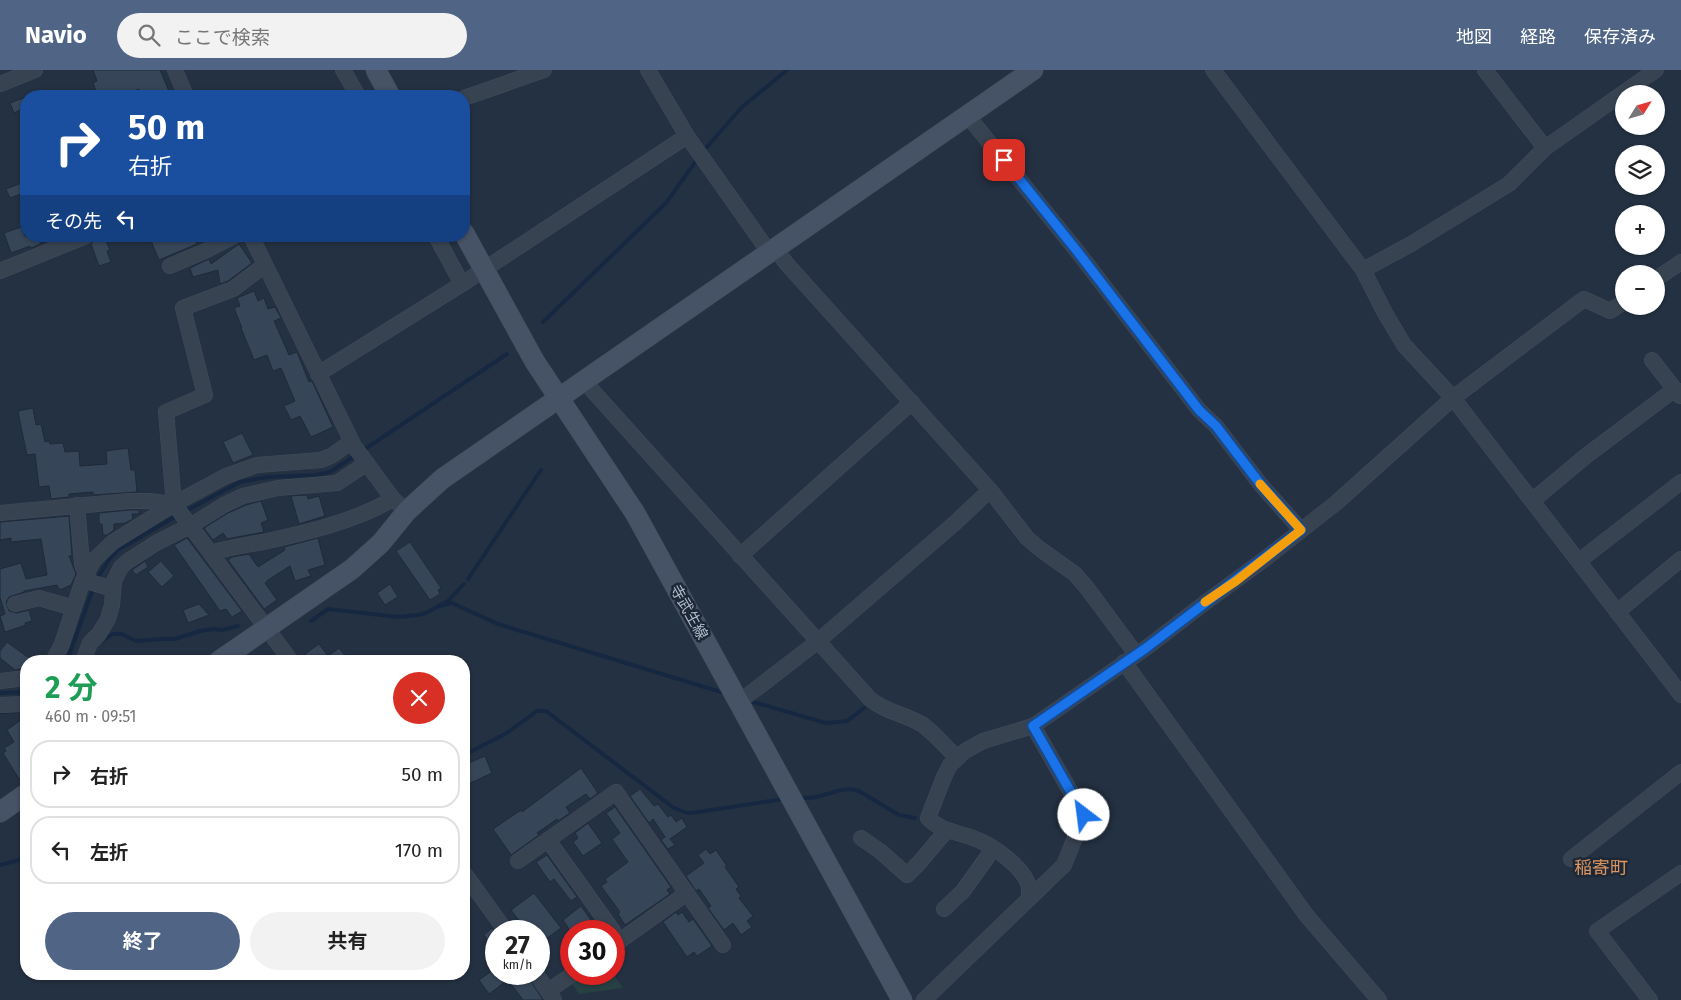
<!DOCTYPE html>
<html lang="ja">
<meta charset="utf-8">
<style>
body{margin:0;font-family:"Fira Sans","Noto Sans JP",sans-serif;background:#f2f2f2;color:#222;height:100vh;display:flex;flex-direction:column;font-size:19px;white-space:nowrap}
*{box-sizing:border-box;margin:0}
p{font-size:16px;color:#767676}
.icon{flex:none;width:28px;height:28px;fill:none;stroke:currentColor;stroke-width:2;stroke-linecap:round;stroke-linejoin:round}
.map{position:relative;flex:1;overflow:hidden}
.panel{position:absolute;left:20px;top:585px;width:450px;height:325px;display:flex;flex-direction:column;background:#fff;border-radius:20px;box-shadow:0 1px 4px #0004}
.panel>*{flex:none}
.guide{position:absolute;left:20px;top:20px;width:450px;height:152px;border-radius:20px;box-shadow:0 1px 4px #0004;background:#1a4fa0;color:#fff;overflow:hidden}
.needle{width:32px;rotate:53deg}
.controls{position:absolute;left:1615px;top:15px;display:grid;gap:10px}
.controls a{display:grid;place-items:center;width:50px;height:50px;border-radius:50%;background:#fff;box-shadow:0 1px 4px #0004;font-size:25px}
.speed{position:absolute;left:485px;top:850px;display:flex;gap:10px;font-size:25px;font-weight:700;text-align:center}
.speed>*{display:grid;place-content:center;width:65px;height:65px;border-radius:50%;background:#fff;box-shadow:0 1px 4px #0004;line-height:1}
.speed small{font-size:12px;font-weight:400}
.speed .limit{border:8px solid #d22;background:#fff;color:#111}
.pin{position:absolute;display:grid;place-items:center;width:42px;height:42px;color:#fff;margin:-21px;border-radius:10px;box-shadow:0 2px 8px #0006}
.me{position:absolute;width:55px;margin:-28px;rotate:330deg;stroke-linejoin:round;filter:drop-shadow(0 0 4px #0008)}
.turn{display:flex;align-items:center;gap:18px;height:105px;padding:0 25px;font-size:22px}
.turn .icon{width:65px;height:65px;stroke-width:2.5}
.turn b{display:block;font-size:35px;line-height:42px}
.then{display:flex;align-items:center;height:48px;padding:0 25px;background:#0003;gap:10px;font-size:19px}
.round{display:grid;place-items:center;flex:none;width:52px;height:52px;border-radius:26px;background:#f2f2f2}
.overview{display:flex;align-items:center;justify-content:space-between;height:85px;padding:0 25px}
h1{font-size:30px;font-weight:700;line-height:38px;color:#1e9e55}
.primary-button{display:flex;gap:10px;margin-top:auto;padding:10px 25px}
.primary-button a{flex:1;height:58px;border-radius:30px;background:#506585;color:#fff;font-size:20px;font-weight:700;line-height:58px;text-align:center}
.primary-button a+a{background:#f2f2f2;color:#222}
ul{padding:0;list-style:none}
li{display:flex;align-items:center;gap:15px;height:68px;margin:0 10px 8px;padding:0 15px;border:2px solid #e0e0e0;border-radius:20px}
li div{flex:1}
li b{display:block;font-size:19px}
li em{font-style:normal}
header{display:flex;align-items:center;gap:30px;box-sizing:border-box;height:70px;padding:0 25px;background:#506585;color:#fff}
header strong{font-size:24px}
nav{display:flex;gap:28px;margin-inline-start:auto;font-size:18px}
.search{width:350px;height:45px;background:#f2f2f2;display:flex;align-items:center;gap:12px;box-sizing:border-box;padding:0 18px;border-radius:28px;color:#767676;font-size:19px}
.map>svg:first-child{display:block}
.green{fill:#264043}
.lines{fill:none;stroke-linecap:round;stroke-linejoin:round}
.stream{stroke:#162841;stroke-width:4}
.building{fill:#364558;stroke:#1f2a39}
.street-casing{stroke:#424c5b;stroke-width:16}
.secondary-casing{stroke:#424c5b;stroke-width:21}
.street{stroke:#384352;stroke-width:15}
.secondary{stroke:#465265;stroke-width:20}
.route-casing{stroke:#114b97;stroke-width:12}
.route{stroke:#1a73e8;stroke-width:9}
.slow{stroke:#f59e0b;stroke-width:9}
.labels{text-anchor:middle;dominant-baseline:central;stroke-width:5;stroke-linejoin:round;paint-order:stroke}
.street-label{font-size:15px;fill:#b5becc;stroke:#1d2837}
.quarter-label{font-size:18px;fill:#dc9560;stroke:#1d2837}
</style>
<header>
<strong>Navio</strong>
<div class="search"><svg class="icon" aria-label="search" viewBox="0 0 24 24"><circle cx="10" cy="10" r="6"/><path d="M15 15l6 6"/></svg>ここで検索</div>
<nav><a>地図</a><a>経路</a><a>保存済み</a></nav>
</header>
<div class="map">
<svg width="1681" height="930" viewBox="0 0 1681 930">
<rect width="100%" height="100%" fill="#243142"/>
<polygon class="green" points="584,904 613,904 623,918 579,924 572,913"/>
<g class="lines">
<g class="stream">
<polyline points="706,78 742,37 787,0"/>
<polyline points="543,252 666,133 696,91"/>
<polyline points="362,381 507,284"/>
<polyline points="184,442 240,412 268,407 316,405 330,402 356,385"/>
<polyline points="97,509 110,488 118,480 178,445"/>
<polyline points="468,509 541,400"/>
<polyline points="440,536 452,533 498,554 721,622"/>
<polyline points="311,551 328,539 398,547 418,545 426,543 448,531 464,514"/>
<polyline points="101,571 113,564 122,564 136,571 160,569 175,569 200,561 213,559 222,560 238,556"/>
<polyline points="67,591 94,516"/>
<polyline points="0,623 26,622"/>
<polyline points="750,631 826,653 847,651 864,638"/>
<polyline points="0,642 18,641"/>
<polyline points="464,685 507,663 537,641 546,641 674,738 687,743 692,743 784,729"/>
<path d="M800,728C807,728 814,728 820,726C834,723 845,716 859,721L899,745L915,748"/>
<polyline points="0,795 26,788"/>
</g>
</g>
<g class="building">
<polygon points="93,0 160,0 171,26 142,26 139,19 120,26 98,26 93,13 97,11"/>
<polygon points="26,27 26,37 14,43 10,33"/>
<polygon points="26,111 26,122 10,128 6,119"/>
<polygon points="21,157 25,166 54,166 54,168 40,173 40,174 31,178 30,176 11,183 4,163"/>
<polygon points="102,166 104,166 110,180 107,181 111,192 99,196 91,174 95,169"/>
<polygon points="149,166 194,166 197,174 159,190"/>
<polygon points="239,174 252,193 228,211 220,214 218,200 193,207 190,198 209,189 211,194"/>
<polygon points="254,221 258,231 264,228 268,239 275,237 281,248 274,251 289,285 297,282 309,312 312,311 333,357 311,367 300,346 291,350 284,336 295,331 281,298 273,301 267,285 254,290 241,258 242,258 234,238 240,236 237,228"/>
<polygon points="33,338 36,355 41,354 45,372 49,371 50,374 63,373 65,382 79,381 80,396 107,394 106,381 128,378 131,400 135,400 137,422 93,425 93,422 69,424 69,427 51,429 49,416 39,417 35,384 27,385 20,352 18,341"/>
<polygon points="242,363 253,385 233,393 223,372"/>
<polygon points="307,425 308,429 319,426 325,446 299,454 291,426"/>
<polygon points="261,431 268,450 261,453 264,462 227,469 223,463 213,470 204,458 228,443 246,435"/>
<polygon points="129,440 139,440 139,444 132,444 133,449 125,453 114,454 114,460 107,465 103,465 102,454 99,454 99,443"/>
<polygon points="69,446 72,486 69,486 76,504 71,515 60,520 57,515 24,521 24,522 9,527 6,532 9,541 17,543 29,540 32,551 25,553 26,555 5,562 0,546 5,544 0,527 0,499 21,493 26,509 47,505 41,469 11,472 11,468 0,470 0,452"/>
<polygon points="187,468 242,541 232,547 226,539 220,541 174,475"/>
<polygon points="318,468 325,495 308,500 311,506 295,511 290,496 268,510 265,513 277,530 264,539 228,490 232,487 249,484 258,497 285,480 284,477"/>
<polygon points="410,472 441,518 438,520 440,524 430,530 396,481"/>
<polygon points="145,491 148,497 136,505 132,500"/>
<polygon points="161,491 174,506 162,517 148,502"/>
<polygon points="390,514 398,527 385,535 377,523"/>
<polygon points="199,534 209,545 188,553 183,540"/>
<polygon points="7,572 29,588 21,599 15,600 0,588 0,581"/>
<polygon points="319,574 328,586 339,578 346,587 340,591 310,591 305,584"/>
<polygon points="22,649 26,655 26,705 19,709 3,683 6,681 4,678 14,672 7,660"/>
<polygon points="485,686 492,703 464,716 464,695"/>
<polygon points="581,698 598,723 590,729 586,724 566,737 570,743 558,751 557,749 537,763 539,765 511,785 493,759 521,740 522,742"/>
<polygon points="640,719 654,736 658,734 668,747 671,745 676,752 682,748 687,757 670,769 675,775 668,779 661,770 665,767 653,749 649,753 630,726"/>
<polygon points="615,737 671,817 667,820 670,824 625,855 618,844 620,842 601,816 607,812 605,809 628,792 612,769 620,763 606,743"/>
<polygon points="588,753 602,773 583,786 573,772 578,768 575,763"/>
<polygon points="706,779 710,784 716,780 727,796 725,797 739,817 736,819 741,826 739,828 753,846 747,851 752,857 741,865 733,853 724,860 708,838 711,836 699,819 696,821 686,806 704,793 698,785"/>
<polygon points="547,785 577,827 571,831 554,809 550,812 536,792"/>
<polygon points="534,823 561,858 539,874 539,861 527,861 511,840"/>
<polygon points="581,836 591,850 575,861 571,862 563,850"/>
<polygon points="676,842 678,845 682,842 689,852 693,849 712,876 697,886 694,882 687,887 663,852"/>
<polygon points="492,858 496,864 496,882 484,865"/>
<polygon points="496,898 496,904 526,904 543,930 523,930 508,910 489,924 479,910"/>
</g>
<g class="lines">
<g class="street-casing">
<g id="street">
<polyline points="175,0 186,26"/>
<polyline points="343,0 358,26"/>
<polyline points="648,0 687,66 769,182"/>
<polyline points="1213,0 1363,200 1385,243 1404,275 1453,328 1681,625"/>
<polyline points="1485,0 1545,78"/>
<polyline points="0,14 35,0"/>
<polyline points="464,28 544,0"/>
<polyline points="967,45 1077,181 1199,340 1216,356 1261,415 1301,460"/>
<polyline points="251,166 354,376 393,429 407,441"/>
<polyline points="436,166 462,214"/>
<polyline points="775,178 786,193 990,420 1027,468 1040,479 1075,504 1087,518 1136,584"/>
<polyline points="265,195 233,219 183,238 205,325 166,342 174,434 291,591"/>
<polyline points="170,196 205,181 234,166"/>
<polyline points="1363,200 1411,174 1509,114 1545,78 1656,0"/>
<polyline points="0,201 86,166"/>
<polyline points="1656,209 1681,192"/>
<polyline points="1652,290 1680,326"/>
<polyline points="318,304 462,214 687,66"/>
<path d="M583,310L870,629C885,642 906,644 923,655C935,664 946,677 957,688"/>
<polyline points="1532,431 1586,386 1675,319"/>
<polyline points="77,435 82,493 83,498 88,501"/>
<polyline points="0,443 129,431 148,431 174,434"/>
<path d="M211,483C228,478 245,475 263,472C305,463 356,451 393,429"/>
<polyline points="740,486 912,332"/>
<polyline points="1579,491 1681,412"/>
<polyline points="83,510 113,519"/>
<polyline points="15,534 39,528 74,538"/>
<polyline points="1617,542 1681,489"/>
<polyline points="53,591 62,574 83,510 94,490 113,472 174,434 226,406 257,395 321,390 331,386 351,372"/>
<polyline points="83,591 90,573 99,564 108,549 112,535 114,511 121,497 128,491 156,473 190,456 224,435 243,426 278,418 337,413 367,393"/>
<polyline points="1124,592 1307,846 1379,930"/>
<polyline points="0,611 26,608"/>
<polyline points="739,632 817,572 955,453 990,420"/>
<polyline points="0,635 26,634"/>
<polyline points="861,768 880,781 907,805 919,793 947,760"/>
<polyline points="548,770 613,861"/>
<polyline points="1571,789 1681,702"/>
<polyline points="518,791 616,722 723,875"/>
<polyline points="464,803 506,861"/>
<path d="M1029,829C1029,825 1029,821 1029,818C1026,798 991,774 973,768C955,761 942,762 928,748L944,707L950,695L965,681L983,671L1033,656L1146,578L1206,532L1266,488L1336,433L1453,328L1584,229L1610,241L1624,232"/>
<polyline points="944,839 963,821 993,779"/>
<polyline points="614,875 687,823"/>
<polyline points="536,904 554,930"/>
<polyline points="548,921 573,904"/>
<polyline points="924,930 1064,795 1084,745 1033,656"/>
<polyline points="1650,930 1597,861 1681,803"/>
</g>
</g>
<g class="secondary-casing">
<g id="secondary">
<polyline points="376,0 390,26"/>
<polyline points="464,163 535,292 635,443 902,930"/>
<polyline points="219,591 352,499 381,473 407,441 442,409 1033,0"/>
<polyline points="0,742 26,724"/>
</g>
</g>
<use href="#street" class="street"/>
<use href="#secondary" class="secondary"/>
</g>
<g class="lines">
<g class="route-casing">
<polyline id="route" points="1004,90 1077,181 1199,340 1216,356 1261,415 1301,460 1146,578 1033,656 1084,745"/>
</g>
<use href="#route" class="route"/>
<polyline class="slow" points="1205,532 1236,511 1301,460 1260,414"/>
</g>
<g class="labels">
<g class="street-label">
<text transform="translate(689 542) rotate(61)">寺武生線</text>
</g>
<g class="quarter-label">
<text x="1601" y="798">稲寄町</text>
</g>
</g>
</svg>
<div class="controls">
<a><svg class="needle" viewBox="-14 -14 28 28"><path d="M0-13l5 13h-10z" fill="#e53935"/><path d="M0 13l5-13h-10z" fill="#767676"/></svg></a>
<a><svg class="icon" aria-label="layers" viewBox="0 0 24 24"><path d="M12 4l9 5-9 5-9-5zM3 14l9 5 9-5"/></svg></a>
<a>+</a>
<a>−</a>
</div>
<div class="speed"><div>27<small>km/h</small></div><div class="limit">30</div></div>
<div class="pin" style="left:1004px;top:90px;background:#d93025"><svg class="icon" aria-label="arrive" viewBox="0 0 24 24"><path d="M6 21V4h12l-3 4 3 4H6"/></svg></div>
<svg class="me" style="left:1084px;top:745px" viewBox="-20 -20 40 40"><circle r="19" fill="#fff"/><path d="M0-13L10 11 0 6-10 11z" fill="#1a73e8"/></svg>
<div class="guide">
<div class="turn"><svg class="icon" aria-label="right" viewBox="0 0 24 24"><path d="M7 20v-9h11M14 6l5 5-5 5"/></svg><div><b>50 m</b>右折</div></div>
<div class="then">その先<svg class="icon" aria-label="left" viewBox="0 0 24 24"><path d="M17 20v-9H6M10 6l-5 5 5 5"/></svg></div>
</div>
<section class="panel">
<div class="overview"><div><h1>2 分</h1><p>460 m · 09:51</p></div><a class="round" style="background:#d93025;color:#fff"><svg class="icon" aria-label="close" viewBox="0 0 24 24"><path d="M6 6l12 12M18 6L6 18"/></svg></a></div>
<ul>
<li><svg class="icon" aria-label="right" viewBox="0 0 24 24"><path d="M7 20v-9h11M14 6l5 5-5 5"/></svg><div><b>右折</b></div><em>50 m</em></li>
<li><svg class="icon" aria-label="left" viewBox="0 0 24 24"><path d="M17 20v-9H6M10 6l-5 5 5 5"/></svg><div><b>左折</b></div><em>170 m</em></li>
</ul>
<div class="primary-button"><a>終了</a><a>共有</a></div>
</section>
</div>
